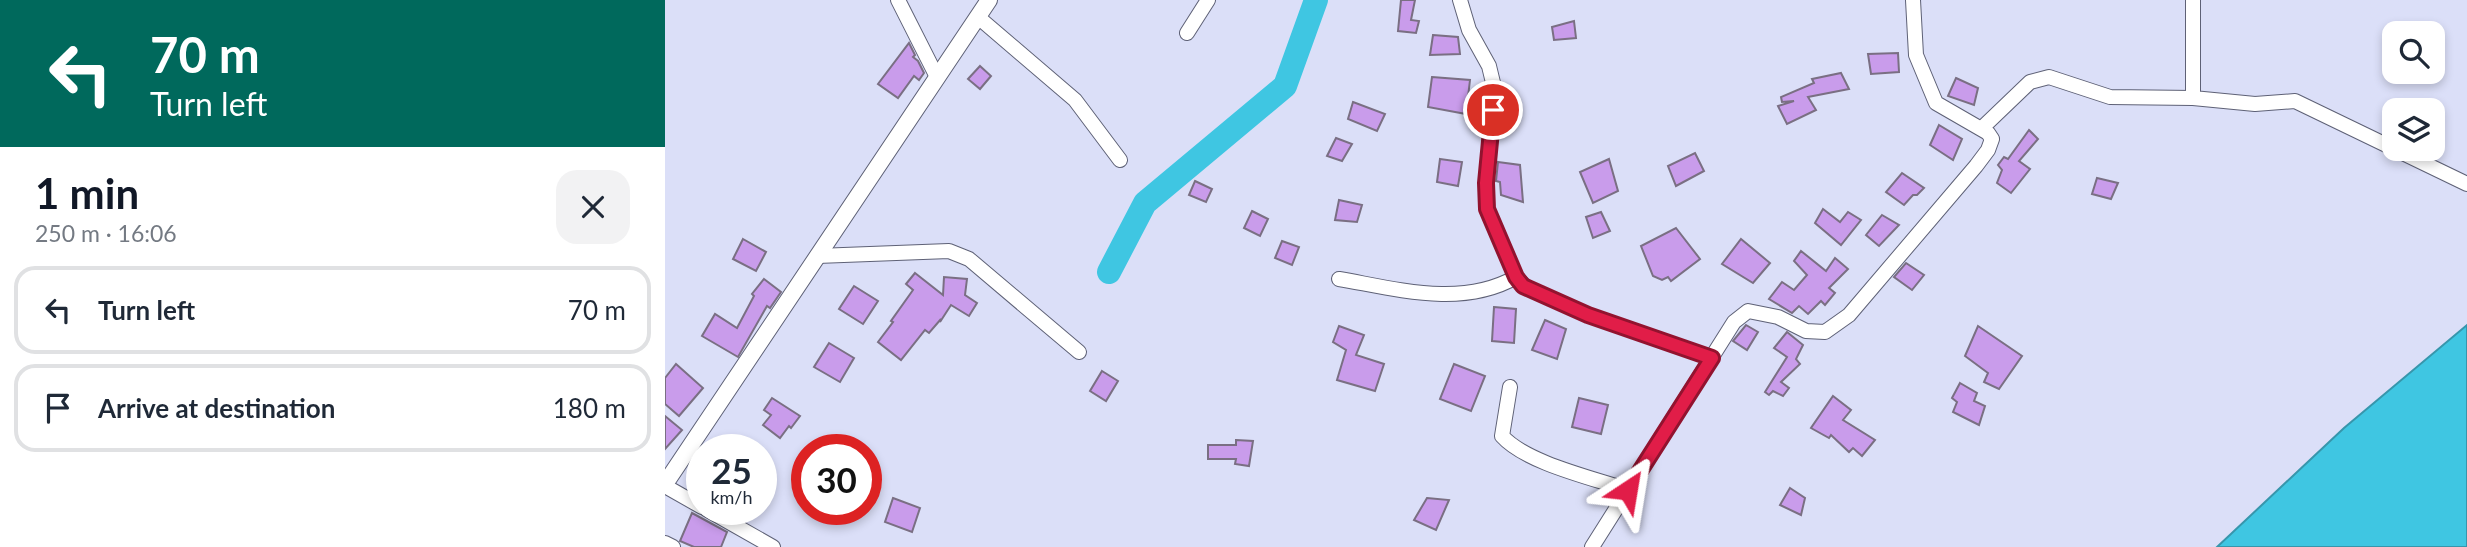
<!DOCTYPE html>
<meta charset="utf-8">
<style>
body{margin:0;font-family:Lato,sans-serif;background:#f2f2f3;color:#1f2937;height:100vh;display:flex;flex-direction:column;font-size:26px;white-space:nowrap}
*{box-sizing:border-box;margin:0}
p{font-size:23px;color:#747a83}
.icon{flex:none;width:38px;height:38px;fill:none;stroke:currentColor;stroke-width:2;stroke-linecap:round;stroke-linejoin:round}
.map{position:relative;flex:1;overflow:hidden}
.drawer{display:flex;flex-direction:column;background:#fff;width:665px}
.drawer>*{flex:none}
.top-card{background:#00695c;color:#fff;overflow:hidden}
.fabs{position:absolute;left:1717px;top:21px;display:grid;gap:14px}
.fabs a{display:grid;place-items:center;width:63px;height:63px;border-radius:14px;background:#fff;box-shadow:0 4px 10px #0003;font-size:35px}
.speed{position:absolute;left:21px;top:434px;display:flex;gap:14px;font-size:35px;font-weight:700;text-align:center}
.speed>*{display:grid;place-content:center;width:91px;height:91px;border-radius:50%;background:#fff;box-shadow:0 4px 10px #0003;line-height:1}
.speed small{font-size:18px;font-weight:400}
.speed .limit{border:10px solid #d22;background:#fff;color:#111}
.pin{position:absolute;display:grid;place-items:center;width:60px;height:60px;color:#fff;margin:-30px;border:4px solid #fff;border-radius:50%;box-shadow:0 2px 7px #0007}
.me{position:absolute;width:77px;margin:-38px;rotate:33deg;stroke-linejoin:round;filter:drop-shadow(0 0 5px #0008)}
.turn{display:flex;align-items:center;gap:24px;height:147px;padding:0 35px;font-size:32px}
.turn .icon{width:91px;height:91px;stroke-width:2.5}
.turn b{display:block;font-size:49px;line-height:60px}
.round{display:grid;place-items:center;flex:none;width:74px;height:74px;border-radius:21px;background:#f2f2f3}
.summary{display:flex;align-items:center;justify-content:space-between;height:119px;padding:0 35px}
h1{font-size:42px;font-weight:700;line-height:52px;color:#111827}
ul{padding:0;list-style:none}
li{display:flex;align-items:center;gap:21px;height:88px;margin:0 14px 10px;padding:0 21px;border:4px solid #e0e1e3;border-radius:21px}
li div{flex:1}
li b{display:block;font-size:26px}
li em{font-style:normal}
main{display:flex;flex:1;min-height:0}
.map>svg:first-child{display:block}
.water{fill:#3fc6e2;stroke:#3796ac;stroke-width:2}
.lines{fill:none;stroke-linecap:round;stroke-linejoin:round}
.river{stroke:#3fc6e2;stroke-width:24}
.building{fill:#c99ceb;stroke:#7a6f83;stroke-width:2}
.minor-casing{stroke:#5e6176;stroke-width:16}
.tertiary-casing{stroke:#5e6176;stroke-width:18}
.minor{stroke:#fff;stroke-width:14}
.tertiary{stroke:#fff;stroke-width:16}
.route-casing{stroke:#92132f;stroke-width:18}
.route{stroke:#e11d48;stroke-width:12}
</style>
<main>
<section class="drawer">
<div class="top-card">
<div class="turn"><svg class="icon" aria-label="left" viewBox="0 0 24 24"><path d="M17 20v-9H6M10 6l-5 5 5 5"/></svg><div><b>70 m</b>Turn left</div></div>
</div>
<div class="summary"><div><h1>1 min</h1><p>250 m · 16:06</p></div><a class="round"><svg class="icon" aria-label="close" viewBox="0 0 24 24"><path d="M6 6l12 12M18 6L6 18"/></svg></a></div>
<ul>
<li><svg class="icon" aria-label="left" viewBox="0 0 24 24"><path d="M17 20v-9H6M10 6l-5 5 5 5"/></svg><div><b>Turn left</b></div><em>70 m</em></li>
<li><svg class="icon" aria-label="arrive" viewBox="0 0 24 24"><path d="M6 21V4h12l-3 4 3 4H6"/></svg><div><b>Arrive at destination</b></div><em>180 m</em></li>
</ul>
</section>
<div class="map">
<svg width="1802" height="547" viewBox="0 0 1802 547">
<rect width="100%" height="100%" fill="#dbdff8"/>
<polygon class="water" points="1802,325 1802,547 1552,547 1679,428"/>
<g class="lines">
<polyline class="river" points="444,272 480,203 620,86 651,0"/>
</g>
<g class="building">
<polygon points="736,0 750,0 746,20 754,21 751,33 733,31"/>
<polygon points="909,21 911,38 889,40 887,27"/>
<polygon points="768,35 793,37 795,54 765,55"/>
<polygon points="244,43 250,55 248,57 253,61 259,73 254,80 249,76 233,98 213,84"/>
<polygon points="1233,53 1234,72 1206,74 1203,54"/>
<polygon points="315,66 326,76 315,89 303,79"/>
<polygon points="1176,73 1184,89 1143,97 1151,110 1122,124 1113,106 1129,101 1117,102 1116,97 1149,83 1147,79"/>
<polygon points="767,77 805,80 801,114 763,107"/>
<polygon points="1291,78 1313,88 1309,105 1283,96"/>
<polygon points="688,102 720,114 712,131 683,119"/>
<polygon points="1274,125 1297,139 1288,160 1265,145"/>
<polygon points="1364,130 1373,139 1354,161 1365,169 1346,193 1332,183 1337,170 1333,165 1339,157 1343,159"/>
<polygon points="671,138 687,144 677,161 662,156"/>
<polygon points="1030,153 1039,171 1011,186 1003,166"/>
<polygon points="775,159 797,162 793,186 772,182"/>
<polygon points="944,159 953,191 928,203 915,172"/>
<polygon points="833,162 855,165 858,202 836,195 835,182 831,181"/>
<polygon points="1237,173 1259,188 1252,195 1248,195 1239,205 1221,192"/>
<polygon points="1432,178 1453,183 1446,199 1427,194"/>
<polygon points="530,181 547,189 541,202 524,195"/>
<polygon points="674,200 697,205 692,222 670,220"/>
<polygon points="1158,209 1175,222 1183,212 1196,220 1176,245 1150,223"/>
<polygon points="587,211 603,219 595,236 579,228"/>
<polygon points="936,212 945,231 928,238 921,217"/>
<polygon points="1217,215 1234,225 1214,246 1201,235"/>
<polygon points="1011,228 1035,259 1006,281 1003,277 997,280 988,276 976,246"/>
<polygon points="78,239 101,252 91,271 68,259"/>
<polygon points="1076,239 1105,263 1088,283 1057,264"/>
<polygon points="617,241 634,247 627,265 610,258"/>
<polygon points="1136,251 1161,271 1170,258 1183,269 1164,288 1170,293 1160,305 1156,301 1143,314 1134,306 1127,313 1104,299 1117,282 1129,290 1142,275 1129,261"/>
<polygon points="1241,263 1259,275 1247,290 1229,277"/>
<polygon points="250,273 278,295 279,277 302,279 300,295 312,303 304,316 286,305 275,322 276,319 264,333 260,330 236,360 213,342 228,322 226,321 248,290 241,284"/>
<polygon points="99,279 116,292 105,308 102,306 73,357 37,336 50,314 72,328 89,296 87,294"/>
<polygon points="189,286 213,301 198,324 174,309"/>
<polygon points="829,307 851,309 849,343 827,341"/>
<polygon points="880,320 901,329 892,359 867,350"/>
<polygon points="1081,325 1093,332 1082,350 1068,341"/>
<polygon points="674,326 699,335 691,355 719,364 710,391 672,380 681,350 668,342"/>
<polygon points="1313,326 1357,356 1334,389 1319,382 1323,373 1300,356"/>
<polygon points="1122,332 1138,345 1131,359 1135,364 1116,382 1124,388 1118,396 1108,391 1104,395 1100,392 1122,357 1109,348"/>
<polygon points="164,343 189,358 175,382 149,367"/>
<polygon points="11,364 38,388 14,416 0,404 0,378"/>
<polygon points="789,364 820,376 806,411 775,399"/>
<polygon points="437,371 453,381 441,401 425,391"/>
<polygon points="1295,383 1312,393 1309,401 1320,406 1314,425 1288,412 1292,402 1287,398"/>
<polygon points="1168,396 1186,410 1178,420 1210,440 1197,456 1188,448 1184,452 1166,435 1164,438 1146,428"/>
<polygon points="107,398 135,416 126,428 124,426 115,438 98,425 106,415 99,410"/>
<polygon points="914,398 943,405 936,434 907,427"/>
<polygon points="0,416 17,430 0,449"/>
<polygon points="571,440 588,441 584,466 570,464 571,459 543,459 543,445 571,445"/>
<polygon points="1125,488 1140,498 1136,515 1115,505"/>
<polygon points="228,498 255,508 247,532 220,522"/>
<polygon points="762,498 784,500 771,530 749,520"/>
<polygon points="27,513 62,532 56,547 29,547 15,541"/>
</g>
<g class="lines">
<g class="minor-casing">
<g id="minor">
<polyline points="233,0 272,77"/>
<polyline points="795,0 804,30 824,66 830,91 821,182 822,209 851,277 862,288 923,315 1047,358"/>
<polyline points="1528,0 1528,98 1590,104 1630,101 1802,184"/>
<polyline points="313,17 410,100 455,160"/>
<polyline points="522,33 543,0"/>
<polyline points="1317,128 1365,82 1384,77 1445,97 1528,98"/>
<polyline points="152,256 284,251 304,259 414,352"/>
<path d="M674,279C732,289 797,308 851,277"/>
<path d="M845,387L837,436C861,463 928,478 963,490"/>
<polyline points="0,486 37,507"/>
<polyline points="41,509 108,547"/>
<polyline points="0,543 8,547"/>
<polyline points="927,547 1069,322 1083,311 1113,317 1141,331 1160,332 1184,315 1311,166 1323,150 1327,139 1323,133 1271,103 1251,55 1248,0"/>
</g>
</g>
<g class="tertiary-casing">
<polyline id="tertiary" points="0,484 324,0"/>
</g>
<use href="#minor" class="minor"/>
<use href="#tertiary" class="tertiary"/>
</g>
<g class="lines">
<g class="route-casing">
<polyline id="route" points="828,110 821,183 822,209 851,277 858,286 923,315 1047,358 963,490"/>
</g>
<use href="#route" class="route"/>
</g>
</svg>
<div class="fabs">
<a><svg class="icon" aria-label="search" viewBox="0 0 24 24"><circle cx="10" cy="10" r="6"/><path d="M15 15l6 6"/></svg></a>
<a><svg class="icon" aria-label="layers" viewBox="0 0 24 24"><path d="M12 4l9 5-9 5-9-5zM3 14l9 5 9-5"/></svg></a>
</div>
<div class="speed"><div>25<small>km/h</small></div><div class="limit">30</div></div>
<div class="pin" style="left:828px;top:110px;background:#d93025"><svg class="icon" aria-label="arrive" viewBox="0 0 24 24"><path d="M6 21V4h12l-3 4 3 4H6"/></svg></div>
<svg class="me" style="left:963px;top:490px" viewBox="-20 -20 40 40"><path d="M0-17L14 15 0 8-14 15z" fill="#e11d48" stroke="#fff" stroke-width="4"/></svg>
</div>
</main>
